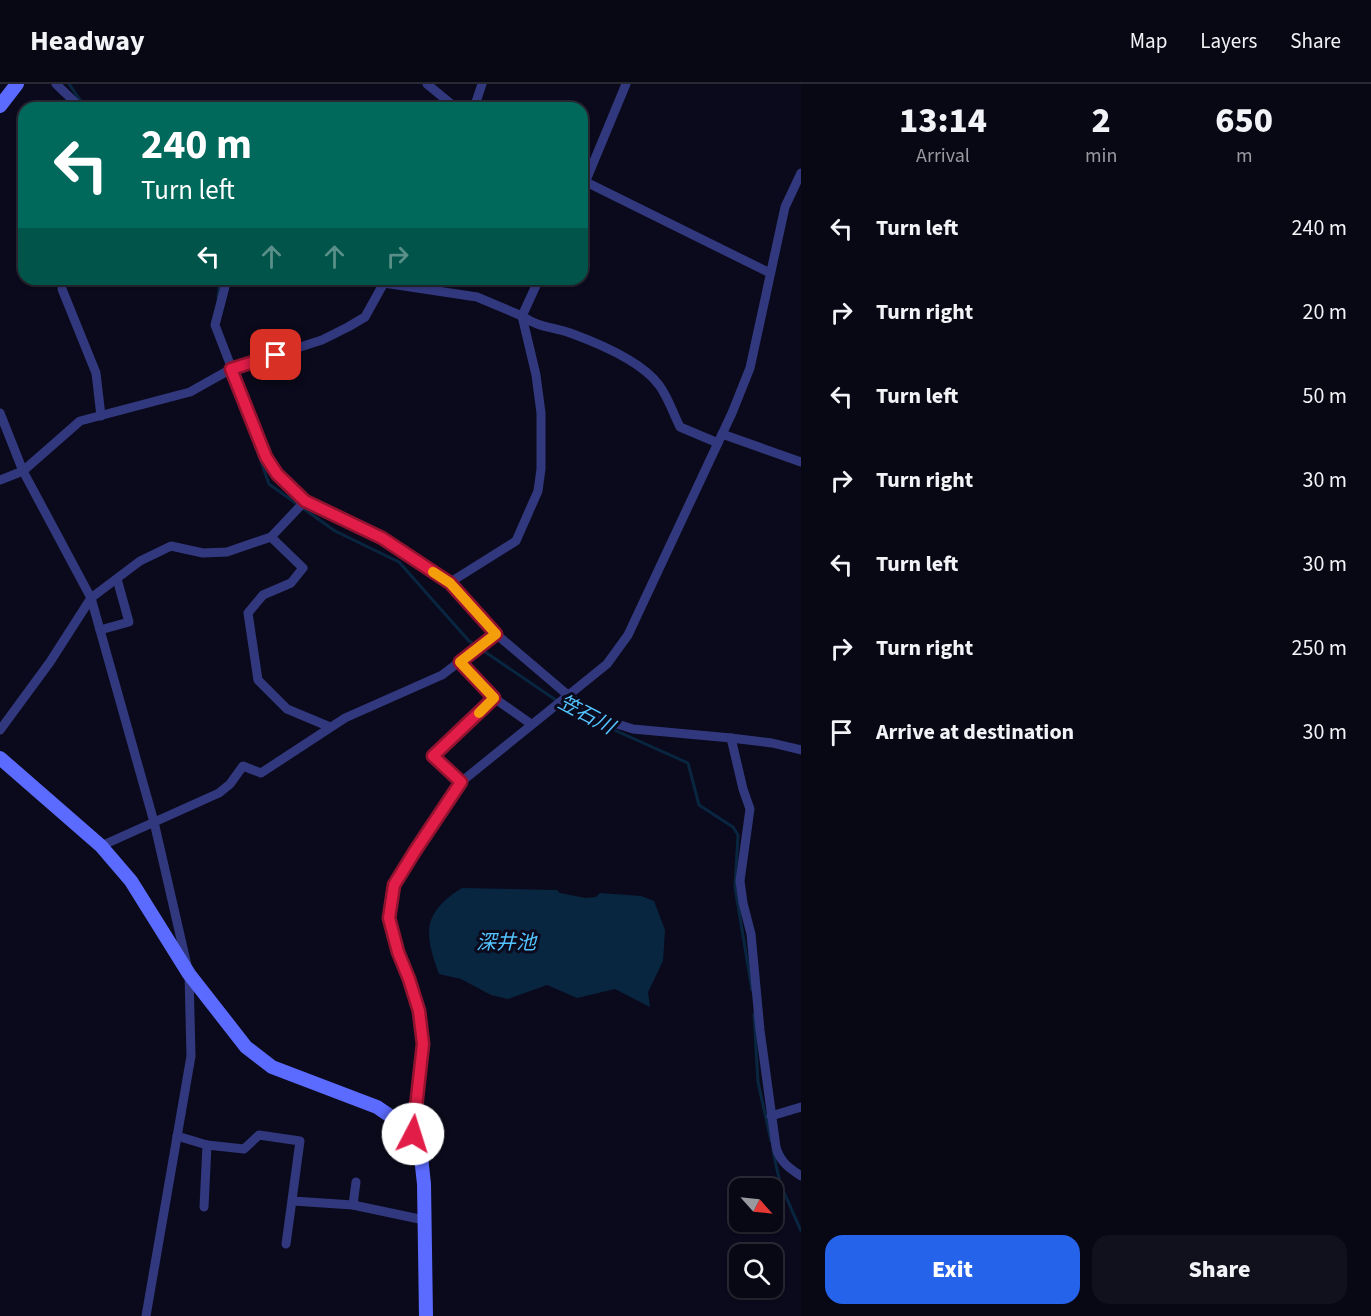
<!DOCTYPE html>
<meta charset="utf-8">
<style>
body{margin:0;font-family:"Source Sans 3","Noto Sans JP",sans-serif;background:#11111e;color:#f1f3f6;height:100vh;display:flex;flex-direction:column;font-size:22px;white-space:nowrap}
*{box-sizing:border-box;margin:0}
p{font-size:20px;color:#989aa0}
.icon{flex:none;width:33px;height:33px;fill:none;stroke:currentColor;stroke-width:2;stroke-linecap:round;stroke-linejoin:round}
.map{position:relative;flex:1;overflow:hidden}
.details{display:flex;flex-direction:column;background:#080815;width:570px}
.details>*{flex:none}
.top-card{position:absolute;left:18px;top:18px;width:570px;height:183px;border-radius:18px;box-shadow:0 2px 4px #0004,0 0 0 2px #292934;background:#00695c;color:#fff;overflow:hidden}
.needle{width:39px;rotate:117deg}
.controls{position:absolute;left:729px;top:1094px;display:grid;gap:12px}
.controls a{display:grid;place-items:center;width:54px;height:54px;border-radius:12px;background:#080815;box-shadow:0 2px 4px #0004,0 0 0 2px #292934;font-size:30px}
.pin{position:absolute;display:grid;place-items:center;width:51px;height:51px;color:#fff;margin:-26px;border-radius:12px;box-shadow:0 3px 9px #0006}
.me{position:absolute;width:66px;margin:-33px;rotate:5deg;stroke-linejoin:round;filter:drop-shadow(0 0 4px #0008)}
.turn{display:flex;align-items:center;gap:21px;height:126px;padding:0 24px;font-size:27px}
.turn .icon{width:78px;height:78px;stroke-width:2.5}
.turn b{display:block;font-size:42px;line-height:51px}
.lanes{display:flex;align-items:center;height:57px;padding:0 24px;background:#0003;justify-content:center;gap:30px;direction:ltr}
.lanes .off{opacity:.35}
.eta{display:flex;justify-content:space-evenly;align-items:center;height:102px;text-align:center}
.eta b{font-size:36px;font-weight:800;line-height:42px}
.button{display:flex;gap:12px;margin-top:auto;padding:12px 24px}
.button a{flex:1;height:69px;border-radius:18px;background:#2563eb;color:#fff;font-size:24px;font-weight:800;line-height:69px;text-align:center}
.button a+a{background:#11111e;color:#f1f3f6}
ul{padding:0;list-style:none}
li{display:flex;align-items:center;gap:18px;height:84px;padding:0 24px}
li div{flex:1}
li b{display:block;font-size:22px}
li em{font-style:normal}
header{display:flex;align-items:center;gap:36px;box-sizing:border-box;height:84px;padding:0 30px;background:#080815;border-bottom:2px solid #292934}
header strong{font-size:28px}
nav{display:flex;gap:33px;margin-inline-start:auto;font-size:21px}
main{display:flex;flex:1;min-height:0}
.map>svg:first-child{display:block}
.water{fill:#092641}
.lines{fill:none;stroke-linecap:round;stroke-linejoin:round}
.stream{stroke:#092641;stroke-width:3}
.street{stroke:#32387e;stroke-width:9}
.secondary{stroke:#5c6bff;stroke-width:14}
.route-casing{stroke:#92132f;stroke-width:15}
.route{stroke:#e11d48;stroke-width:10}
.slow{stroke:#f59e0b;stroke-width:10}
.labels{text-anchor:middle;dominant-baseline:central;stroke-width:6;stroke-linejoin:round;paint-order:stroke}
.water-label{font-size:20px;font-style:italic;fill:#53c4ff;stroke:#0b0a1c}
</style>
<header>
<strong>Headway</strong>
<nav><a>Map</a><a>Layers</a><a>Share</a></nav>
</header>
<main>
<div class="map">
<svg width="801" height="1232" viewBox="0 0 801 1232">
<rect width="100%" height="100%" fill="#0b0a1c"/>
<path class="water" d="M462,804L557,806L560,809L585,814L596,813L600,809L641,812L654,817L665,846L663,877L648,908L650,923L615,905L577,914L547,901L508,915L491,911L461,895L439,890C424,849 422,829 462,804Z"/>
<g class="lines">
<g class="stream">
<polyline points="69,0 83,20"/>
<polyline points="218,214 220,195"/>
<polyline points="235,304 269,400 335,447 399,478 469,557 572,627 688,679 699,721 733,743 738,751 735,803 752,906"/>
<polyline points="754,930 758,998 771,1057"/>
<polyline points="773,1067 780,1099 801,1147"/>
</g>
<g class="street">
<polyline points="56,0 81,24"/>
<polyline points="427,0 456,24"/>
<polyline points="474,24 482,0"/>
<polyline points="582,96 770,189"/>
<polyline points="582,106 626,0"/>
<polyline points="227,195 215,241 266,373 277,390 305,417 382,454 449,499 496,550 576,618 597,631 614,639 633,645 731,654 772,659 801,666"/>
<polyline points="384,199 477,213 522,232 539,195"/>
<polyline points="62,205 96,289 101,332"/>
<path d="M522,232C541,245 553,242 573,250C600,260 642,278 659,301C668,313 673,329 680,343L718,359"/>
<polyline points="0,329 23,387 91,514 154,738 189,890 191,972 146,1232"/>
<polyline points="722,350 801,378"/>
<polyline points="0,396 23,387 80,337 190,308 231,285 322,256 348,243 365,233 386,195"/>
<polyline points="271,453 303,484 291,499 263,511 248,529 258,596 287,625 330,643"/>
<polyline points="449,499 516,457 538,407 541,385 541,329 536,291 522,232"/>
<polyline points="100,546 129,538 117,495"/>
<polyline points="460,578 494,614 531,640"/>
<polyline points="0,646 50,578 91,514 140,477 171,462 203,469 227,468 271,453 305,417"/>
<path d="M731,654L743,705L750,725L740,797L743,819L751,850L760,946L776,1063C780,1078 789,1084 801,1092"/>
<polyline points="461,698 433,672 494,614"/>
<polyline points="101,762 219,709 230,700 243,682 261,689 345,634 442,591 496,550"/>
<polyline points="771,1032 801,1023"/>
<polyline points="413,1050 423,959 419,927 409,895 397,868 389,833 394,801 415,767 461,698 607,580 628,551 732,329 750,284 785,123 801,89"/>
<polyline points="177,1052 207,1061 244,1065 259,1051 300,1057 286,1160"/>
<polyline points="293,1117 353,1121 424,1136"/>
<polyline points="353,1121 356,1098"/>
<polyline points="204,1123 207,1061"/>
</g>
<g class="secondary">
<polyline points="0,22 17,0"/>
<polyline points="0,674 101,762 131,797 189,890 246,963 272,983 377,1023 402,1040 413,1050 421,1073 424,1100 426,1232"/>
</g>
</g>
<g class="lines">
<g class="route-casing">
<polyline id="route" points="276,271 231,285 266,373 277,390 305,417 382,454 450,499 496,550 460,578 494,614 433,672 461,698 415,767 394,801 389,834 398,868 409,895 419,927 423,960 413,1050"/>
</g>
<use href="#route" class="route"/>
<polyline class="slow" points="433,488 450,499 496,550 460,578 494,614 479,629"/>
</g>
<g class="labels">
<g class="water-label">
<text transform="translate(586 631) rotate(28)">笠石川</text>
<text x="506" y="859">深井池</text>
</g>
</g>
</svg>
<div class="controls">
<a><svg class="needle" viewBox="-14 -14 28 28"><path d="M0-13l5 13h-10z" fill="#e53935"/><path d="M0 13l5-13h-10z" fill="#989aa0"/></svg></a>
<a><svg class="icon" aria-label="search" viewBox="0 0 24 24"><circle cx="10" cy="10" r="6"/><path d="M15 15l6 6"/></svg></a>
</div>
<div class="pin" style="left:276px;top:271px;background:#d93025"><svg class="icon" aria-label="arrive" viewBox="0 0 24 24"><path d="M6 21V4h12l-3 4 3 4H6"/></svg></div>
<svg class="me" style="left:413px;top:1050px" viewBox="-20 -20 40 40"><circle r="19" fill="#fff"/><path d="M0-13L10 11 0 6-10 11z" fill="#e11d48"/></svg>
<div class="top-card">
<div class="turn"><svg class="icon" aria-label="left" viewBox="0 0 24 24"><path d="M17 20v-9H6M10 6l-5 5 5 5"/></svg><div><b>240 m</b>Turn left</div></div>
<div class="lanes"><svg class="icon" aria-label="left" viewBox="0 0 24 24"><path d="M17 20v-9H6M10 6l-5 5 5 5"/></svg><svg class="icon off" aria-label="ahead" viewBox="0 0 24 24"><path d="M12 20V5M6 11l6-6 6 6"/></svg><svg class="icon off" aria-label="ahead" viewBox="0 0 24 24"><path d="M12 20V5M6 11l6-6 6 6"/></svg><svg class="icon off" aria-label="right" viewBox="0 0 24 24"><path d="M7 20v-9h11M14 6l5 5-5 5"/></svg></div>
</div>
</div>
<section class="details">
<div class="eta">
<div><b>13:14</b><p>Arrival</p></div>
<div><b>2</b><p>min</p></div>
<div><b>650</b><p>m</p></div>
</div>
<ul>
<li><svg class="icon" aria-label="left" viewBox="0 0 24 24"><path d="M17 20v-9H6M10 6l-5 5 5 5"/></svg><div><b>Turn left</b></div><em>240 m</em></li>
<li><svg class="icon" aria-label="right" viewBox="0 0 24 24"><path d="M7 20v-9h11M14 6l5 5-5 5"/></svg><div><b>Turn right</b></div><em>20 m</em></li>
<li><svg class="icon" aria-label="left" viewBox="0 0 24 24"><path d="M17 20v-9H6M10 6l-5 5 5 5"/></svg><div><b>Turn left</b></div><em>50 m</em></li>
<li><svg class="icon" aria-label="right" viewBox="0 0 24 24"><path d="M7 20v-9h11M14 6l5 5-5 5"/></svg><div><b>Turn right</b></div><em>30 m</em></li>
<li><svg class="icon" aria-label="left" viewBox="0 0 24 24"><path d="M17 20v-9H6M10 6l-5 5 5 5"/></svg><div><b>Turn left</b></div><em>30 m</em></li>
<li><svg class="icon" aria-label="right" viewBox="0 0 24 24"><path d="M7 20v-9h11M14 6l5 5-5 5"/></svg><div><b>Turn right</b></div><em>250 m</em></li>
<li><svg class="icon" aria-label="arrive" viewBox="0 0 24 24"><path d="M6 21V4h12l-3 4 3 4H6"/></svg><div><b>Arrive at destination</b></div><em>30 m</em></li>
</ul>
<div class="button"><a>Exit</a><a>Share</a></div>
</section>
</main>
